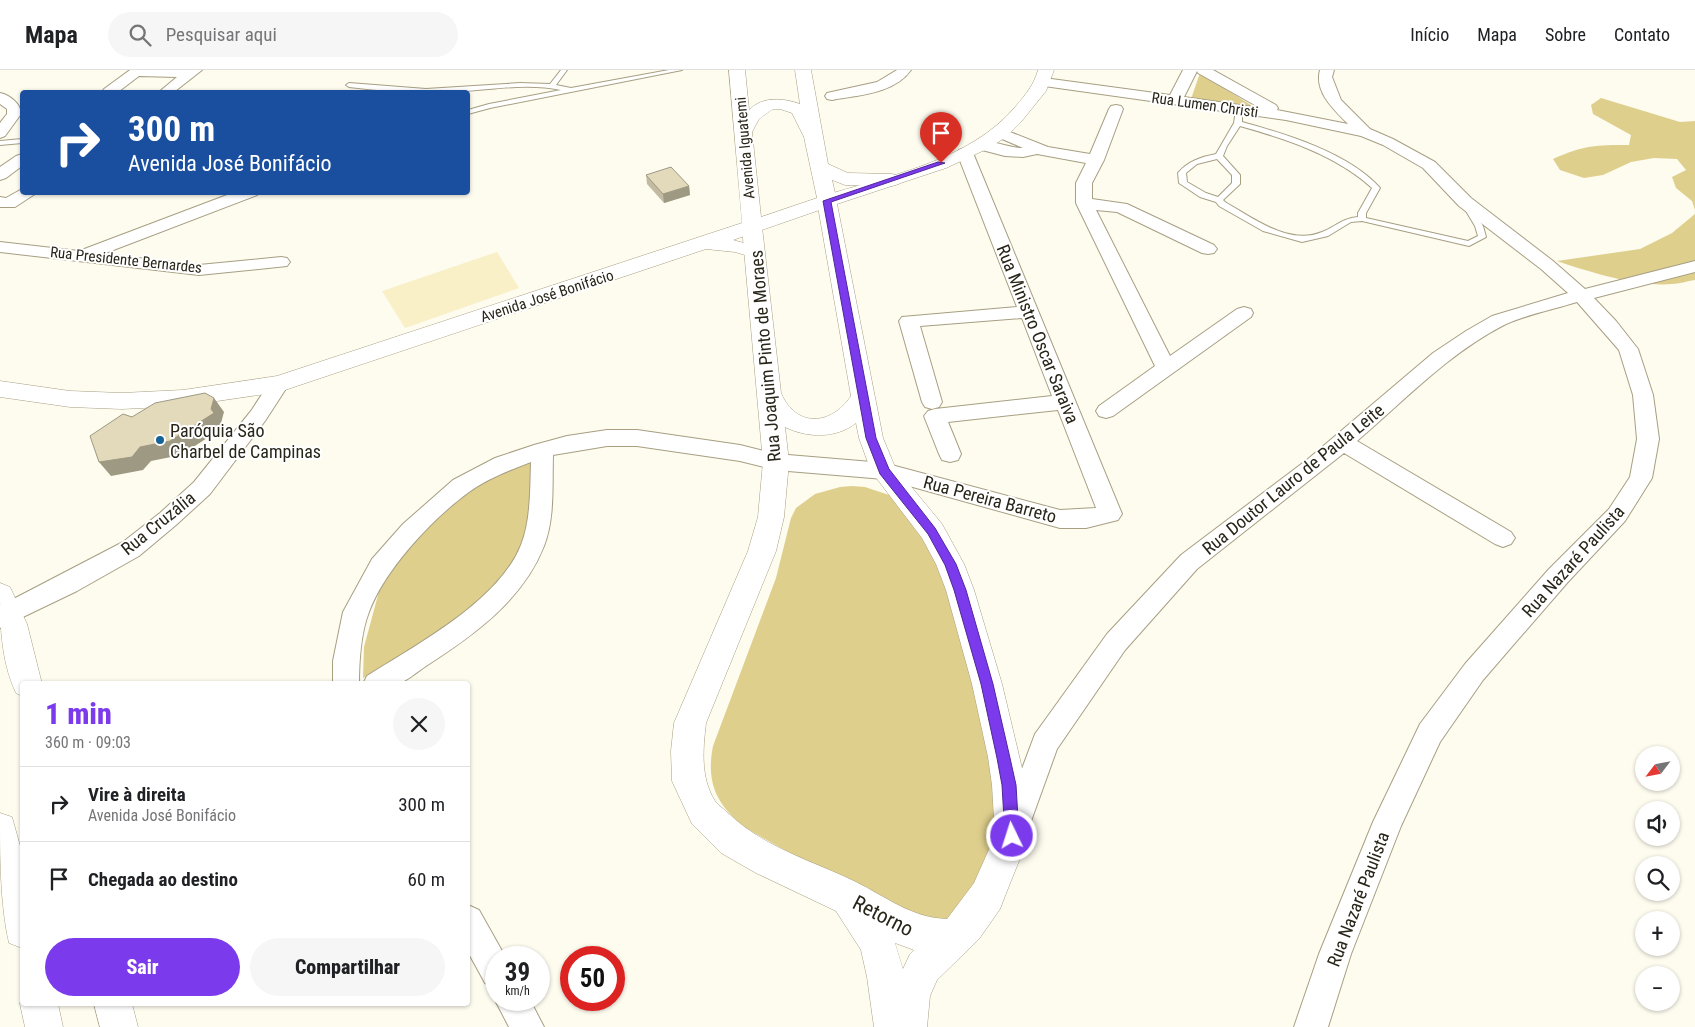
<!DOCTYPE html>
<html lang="pt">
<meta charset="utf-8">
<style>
body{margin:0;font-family:"Roboto Condensed",sans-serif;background:#f6f6f6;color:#202124;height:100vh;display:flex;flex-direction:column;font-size:19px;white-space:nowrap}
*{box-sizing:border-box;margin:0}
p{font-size:16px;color:#757577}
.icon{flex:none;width:28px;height:28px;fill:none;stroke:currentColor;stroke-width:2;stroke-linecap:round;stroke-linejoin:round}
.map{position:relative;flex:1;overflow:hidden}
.details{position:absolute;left:20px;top:611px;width:450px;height:325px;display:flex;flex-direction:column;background:#fff;border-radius:5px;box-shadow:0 1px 4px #0004}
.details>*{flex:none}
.banner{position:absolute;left:20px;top:20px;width:450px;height:105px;border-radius:5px;box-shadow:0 1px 4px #0004;background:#1a4fa0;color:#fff;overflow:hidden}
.needle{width:32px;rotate:238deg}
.buttons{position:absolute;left:1635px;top:676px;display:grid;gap:10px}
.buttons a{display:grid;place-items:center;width:45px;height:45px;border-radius:50%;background:#fff;box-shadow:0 1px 4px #0004;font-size:25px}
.speed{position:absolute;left:485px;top:876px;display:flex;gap:10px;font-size:25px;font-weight:700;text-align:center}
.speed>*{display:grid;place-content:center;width:65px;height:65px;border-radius:50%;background:#fff;box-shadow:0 1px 4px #0004;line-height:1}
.speed small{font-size:12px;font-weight:400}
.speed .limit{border:8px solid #d22;background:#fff;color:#111}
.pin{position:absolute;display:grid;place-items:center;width:42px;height:42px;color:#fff;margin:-51px -21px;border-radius:50% 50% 50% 0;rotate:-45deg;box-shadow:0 0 5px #0007}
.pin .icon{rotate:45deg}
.me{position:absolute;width:55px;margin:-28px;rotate:356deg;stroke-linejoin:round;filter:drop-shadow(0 0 4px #0008)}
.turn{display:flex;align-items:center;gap:18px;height:105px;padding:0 25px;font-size:22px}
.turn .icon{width:65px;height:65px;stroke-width:2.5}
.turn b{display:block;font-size:35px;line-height:42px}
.round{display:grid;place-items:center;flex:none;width:52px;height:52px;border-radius:26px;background:#f6f6f6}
.head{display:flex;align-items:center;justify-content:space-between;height:85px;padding:0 25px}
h1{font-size:30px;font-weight:800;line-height:38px;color:#7c3aed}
.button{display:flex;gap:10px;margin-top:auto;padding:10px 25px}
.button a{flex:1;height:58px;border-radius:30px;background:#7c3aed;color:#fff;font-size:20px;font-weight:800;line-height:58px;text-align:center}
.button a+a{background:#f6f6f6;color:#202124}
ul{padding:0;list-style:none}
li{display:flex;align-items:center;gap:15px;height:75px;padding:0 25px;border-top:1px solid #e0e0e0}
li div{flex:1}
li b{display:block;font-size:19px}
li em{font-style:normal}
header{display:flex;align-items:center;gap:30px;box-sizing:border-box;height:70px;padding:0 25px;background:#fff;border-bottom:1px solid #e0e0e0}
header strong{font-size:24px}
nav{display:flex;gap:28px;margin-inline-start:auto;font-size:18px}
.search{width:350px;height:45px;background:#f6f6f6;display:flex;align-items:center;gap:12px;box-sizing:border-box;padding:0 18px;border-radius:28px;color:#757577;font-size:19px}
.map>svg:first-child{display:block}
.built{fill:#f9f0c8}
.green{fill:#dfcf8d}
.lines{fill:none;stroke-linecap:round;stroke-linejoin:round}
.service-casing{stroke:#a79f82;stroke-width:2}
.minor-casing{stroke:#a79f82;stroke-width:2}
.secondary-casing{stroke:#a79f82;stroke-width:1}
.primary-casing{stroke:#a79f82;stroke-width:1}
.service{fill:#fff;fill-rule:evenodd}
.minor{fill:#fff;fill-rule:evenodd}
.secondary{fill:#fff;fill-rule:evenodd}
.primary{fill:#fff;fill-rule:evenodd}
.wall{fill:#c2bba1}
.shaded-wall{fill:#9e9983}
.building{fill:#e2dabb;stroke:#9e9983}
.route{fill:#7c3aed;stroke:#51269a}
.poi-dot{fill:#156295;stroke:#fff;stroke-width:2}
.labels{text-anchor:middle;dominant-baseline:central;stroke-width:4;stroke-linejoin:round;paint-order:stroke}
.far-street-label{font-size:15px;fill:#282519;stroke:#fff}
.street-label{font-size:18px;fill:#282519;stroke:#fff}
.poi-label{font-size:18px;fill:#282519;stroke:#fff;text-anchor:start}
.near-street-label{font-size:21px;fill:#282519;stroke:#fff}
</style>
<header>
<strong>Mapa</strong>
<div class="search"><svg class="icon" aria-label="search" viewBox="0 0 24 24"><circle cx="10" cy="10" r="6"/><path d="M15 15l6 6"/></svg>Pesquisar aqui</div>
<nav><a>Início</a><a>Mapa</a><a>Sobre</a><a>Contato</a></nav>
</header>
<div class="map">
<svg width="1695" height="957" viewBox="0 0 1695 957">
<rect width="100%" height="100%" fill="#fefbef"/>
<polygon class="built" points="497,182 519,218 405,258 382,221"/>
<g class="green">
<polygon points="1200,3 1254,37 1191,29"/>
<path d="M1601,28L1680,52L1695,51V140L1692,131L1676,118L1672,107L1686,100L1677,89L1654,88L1631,92L1603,105L1584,108L1560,100L1553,89C1584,75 1596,75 1629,75L1631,65L1593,44L1591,35Z"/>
<path d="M1695,144V210C1687,211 1679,214 1672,214C1636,217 1590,202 1557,191L1640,179L1672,163Z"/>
<polygon points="534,392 528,465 509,509 475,541 396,590 363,608 364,577 381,514 421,464 457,427 495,405"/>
<path d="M852,416L865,417L889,425L903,439L916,455L954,529L1003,753L964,841L938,854L893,842L744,757C716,734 706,712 713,676L776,508L791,448L796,438L815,424L840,417Z"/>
</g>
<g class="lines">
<g class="service-casing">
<g id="service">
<path d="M561,0H567L556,15L571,18L669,0H682L490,38L468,44V40L489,34L561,20C524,12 487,21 449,22C416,24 383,21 349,17L346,15L349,13L426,19L520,13L550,14Z"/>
<path d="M1239,38L1242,40V52C1286,64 1349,83 1380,118L1366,143V148L1468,171L1478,166L1475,156L1463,136L1467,134H1470L1483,156L1486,167L1469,176L1362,151L1351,152L1328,166L1302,172L1263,161L1219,136L1216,132L1200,127L1179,113L1178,103C1188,91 1201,87 1216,84L1234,53L1236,40ZM1240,56C1286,69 1336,85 1372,118L1358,143V147C1343,148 1335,157 1322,162C1289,176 1253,148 1225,132L1223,130L1240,114V105L1223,86L1227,76ZM1217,89L1232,105V113L1218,127L1206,123L1187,112L1186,103L1197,94Z"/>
<polygon points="22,69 22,73 0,75 0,71"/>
</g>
</g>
<g class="minor-casing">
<g id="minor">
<polygon points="130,0 202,0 174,22 159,22 177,7 139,6 118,22 102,22 104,19"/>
<path d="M897,0H911C894,24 858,25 832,30L827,29L825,26L827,23L877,12Z"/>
<path d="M1183,0H1213L1276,35L1278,38L1277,40L1348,54C1334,40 1314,22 1320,0H1334L1332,7L1341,30L1370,59L1393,69L1435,92L1471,128L1553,191L1585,219L1695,191V202L1594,228L1616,251L1638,279L1653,325L1659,369L1652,408L1625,451L1567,513L1483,610L1440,672L1401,756L1351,884L1328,957H1294L1319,884L1373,752L1420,654L1465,594L1549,499L1609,439L1630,407L1637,369L1633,325L1619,280L1577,232C1555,239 1525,245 1504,255C1449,283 1404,331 1357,371L1511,462L1515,468L1511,474L1503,477L1495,474L1344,383L1197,499L1125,580L1057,679L1026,765L1016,769L1006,765L1001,755L1035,664L1107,564L1181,485L1308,389L1433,283L1466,261L1492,246L1568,223L1541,199L1459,136L1423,98L1383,75L1361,66L1286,50L1044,16L1039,15L1037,12L1039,9L1044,8L1170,25ZM1197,1L1198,3L1260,38L1184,27Z"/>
<path d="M0,23C10,25 21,34 21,44L5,66L0,68V53L7,44V39L0,34Z"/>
<path d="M1116,35L1121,36L1123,39L1104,90L1092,113V129L1127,134L1214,175L1217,179L1214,183L1208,184L1202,183L1117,142L1096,140L1170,286L1237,239L1244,237L1251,239L1253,243L1251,247L1113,346L1106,348L1099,346L1096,341L1099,336L1155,296L1076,133V113L1086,93L1037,84L1023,87L1005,86L982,80L974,74L977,71C986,68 1008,78 1023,78L995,66L992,63L995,60L1000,58L1048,77L1090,84L1109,39L1111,36Z"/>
<path d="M965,78L971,80L973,83L1122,444L1118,450L1086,458H1060L884,409L776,400L740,391L637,376H607L553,385C552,414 555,448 544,476C523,530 474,565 426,596C418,601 406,612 397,614C387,616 373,614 363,614L367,606C416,575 499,531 521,475C531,450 530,419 531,392C510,400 487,409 469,422C432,449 385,499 369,542C361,562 359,592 359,614H333V591L343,542L372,489L403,454L453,410L495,388L534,375L567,366L607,360H637L740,375L776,384L884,393L1060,440L1096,438L1058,340L948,352L961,384L958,390L950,392L942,390L939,384L924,346L928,341L935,339L1052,326L1022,248L920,256L942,332L939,337L932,339L925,337L922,332L899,251L902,247L1017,237L957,83L959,80Z"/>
<polygon points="22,84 22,96 6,108 0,110 0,97 16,86"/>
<polygon points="22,119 22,122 38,122 15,137 0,137 0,127 6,128"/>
<polygon points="235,122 259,122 257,125 103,184 199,195 281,187 287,188 290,192 287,196 199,205 0,182 0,172 79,181"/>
<polygon points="279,307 286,309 289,314 265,351 210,424 176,455 139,486 77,521 0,558 0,536 123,472 160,443 194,412 251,341 272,309"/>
<polygon points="468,835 479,840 506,888 496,888 496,918 485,913 468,882"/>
<polygon points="496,928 496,930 530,930 544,957 509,957 495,930"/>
</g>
</g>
<g class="secondary-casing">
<path id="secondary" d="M1038,0H1054L1046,21L1021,52L1006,67L989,78L946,98L837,134L883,368L895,397L942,454L964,494L974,520L1002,614L1026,715L1029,766L1005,826L1000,839L979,869L937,910L930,926L927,957H874L867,907L861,880L836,841L756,803L721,783L692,754L672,711L671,681L674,653L748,481L758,447L763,392L742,157L745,153L752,151L759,153L762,157L781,323C796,358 831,356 851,326L817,131L820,127C887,106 969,92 1016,36C1026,24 1034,15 1038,0ZM856,353L859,368L871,401L922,468L936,494L946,520L972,614L988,687L992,715L995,766L974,813L947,849C912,848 886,827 856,812C813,791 765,778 729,744C725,740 719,736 715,731C700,707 703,679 706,653L776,481L784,447L789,392L785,357C807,368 836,369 856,353ZM895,873L914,880L910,884L903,899Z"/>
</g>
<g class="primary-casing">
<g id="primary">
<path d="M729,0H745L749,40C763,26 783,28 800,34L795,0H811L828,94L848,103L892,104L899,106L901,110L899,114L892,116L845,115L832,110L837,131L834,135L733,170L762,178L765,182L762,186L755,188L735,182L706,179L279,322L183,336L122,339L70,337L0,327V311L70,321L122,323L183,320L277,306L742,153ZM773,39H780L792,43L804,67L817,128L761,147L752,62L759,49Z"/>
<path d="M0,513L10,517L27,554L42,614H22V626L16,623C0,589 0,551 0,513Z"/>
<path d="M0,743L12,747L22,783V878L9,873C0,835 0,784 0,743Z"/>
<polygon points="22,928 22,934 58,934 63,957 25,957 20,934"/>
<polygon points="94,934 132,934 138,957 100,957"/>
</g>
</g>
<use href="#service" class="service"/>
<use href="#minor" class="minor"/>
<use href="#secondary" class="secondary"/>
<use href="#primary" class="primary"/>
</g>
<polygon class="wall" points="646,105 689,116 690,125 664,133 647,114"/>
<g class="shaded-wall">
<polygon points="689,116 690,125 664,133 663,124"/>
<polygon points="214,328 224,342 221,353 224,357 181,385 151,391 143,400 111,406 99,392 140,377 211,339"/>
</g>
<g class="building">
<polygon points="671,97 689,116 663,124 646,105"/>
<polygon points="205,323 214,328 211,339 214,343 170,371 140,377 132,387 99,392 90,366 123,344 132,347 155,333"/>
</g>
<polygon class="route" points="938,92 945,93 831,132 876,368 889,399 935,458 956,494 966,520 993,614 1010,688 1016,715 1019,766 1017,771 1012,773 1007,771 1005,766 1002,715 997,688 981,614 954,520 945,495 928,464 880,404 866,368 823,131"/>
<circle class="poi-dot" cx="160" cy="370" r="5"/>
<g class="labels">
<g class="far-street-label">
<text transform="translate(1205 35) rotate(8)">Rua Lumen Christi</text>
<text transform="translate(745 78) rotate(-95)">Avenida Iguatemi</text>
<text transform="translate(126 190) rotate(6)">Rua Presidente Bernardes</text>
<text transform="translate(547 226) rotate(-18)">Avenida José Bonifácio</text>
</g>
<g class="street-label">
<text transform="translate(1038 264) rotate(68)">Rua Ministro Oscar Saraiva</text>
<text transform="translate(765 286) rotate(-95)">Rua Joaquim Pinto de Moraes</text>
<text transform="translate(1293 409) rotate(-39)">Rua Doutor Lauro de Paula Leite</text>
<text transform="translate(990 429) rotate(15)">Rua Pereira Barreto</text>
<text transform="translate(158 453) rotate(-39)">Rua Cruzália</text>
<text transform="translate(1573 491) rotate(-48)">Rua Nazaré Paulista</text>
<text transform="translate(1358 829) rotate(-69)">Rua Nazaré Paulista</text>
</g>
<g class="poi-label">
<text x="170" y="360">Paróquia São<tspan x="170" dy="21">Charbel de Campinas</tspan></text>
</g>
<g class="near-street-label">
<text transform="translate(883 846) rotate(27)">Retorno</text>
</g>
</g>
</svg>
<div class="buttons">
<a><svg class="needle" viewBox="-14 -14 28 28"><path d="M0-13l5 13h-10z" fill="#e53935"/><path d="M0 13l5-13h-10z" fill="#757577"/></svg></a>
<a><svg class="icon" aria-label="sound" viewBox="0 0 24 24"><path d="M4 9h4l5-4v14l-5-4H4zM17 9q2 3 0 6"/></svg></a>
<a><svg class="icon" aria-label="search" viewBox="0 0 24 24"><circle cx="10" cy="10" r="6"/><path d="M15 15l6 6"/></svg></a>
<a>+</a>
<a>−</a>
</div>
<div class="speed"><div>39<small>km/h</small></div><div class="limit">50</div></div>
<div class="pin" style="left:941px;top:93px;background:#d93025"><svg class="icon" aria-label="arrive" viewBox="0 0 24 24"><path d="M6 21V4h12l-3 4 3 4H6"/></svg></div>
<svg class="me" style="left:1012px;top:766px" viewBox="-20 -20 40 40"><circle r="17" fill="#7c3aed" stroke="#fff" stroke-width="3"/><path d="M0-11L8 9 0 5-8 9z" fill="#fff"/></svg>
<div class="banner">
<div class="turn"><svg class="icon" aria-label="right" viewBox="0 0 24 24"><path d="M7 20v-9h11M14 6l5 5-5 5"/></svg><div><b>300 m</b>Avenida José Bonifácio</div></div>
</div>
<section class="details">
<div class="head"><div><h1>1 min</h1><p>360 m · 09:03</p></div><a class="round"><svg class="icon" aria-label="close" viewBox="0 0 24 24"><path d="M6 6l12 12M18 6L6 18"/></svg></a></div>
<ul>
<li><svg class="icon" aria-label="right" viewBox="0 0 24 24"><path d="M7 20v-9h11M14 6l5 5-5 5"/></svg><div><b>Vire à direita</b><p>Avenida José Bonifácio</p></div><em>300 m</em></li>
<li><svg class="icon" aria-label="arrive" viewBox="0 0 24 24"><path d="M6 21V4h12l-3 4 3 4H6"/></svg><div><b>Chegada ao destino</b></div><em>60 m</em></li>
</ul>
<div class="button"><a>Sair</a><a>Compartilhar</a></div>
</section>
</div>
